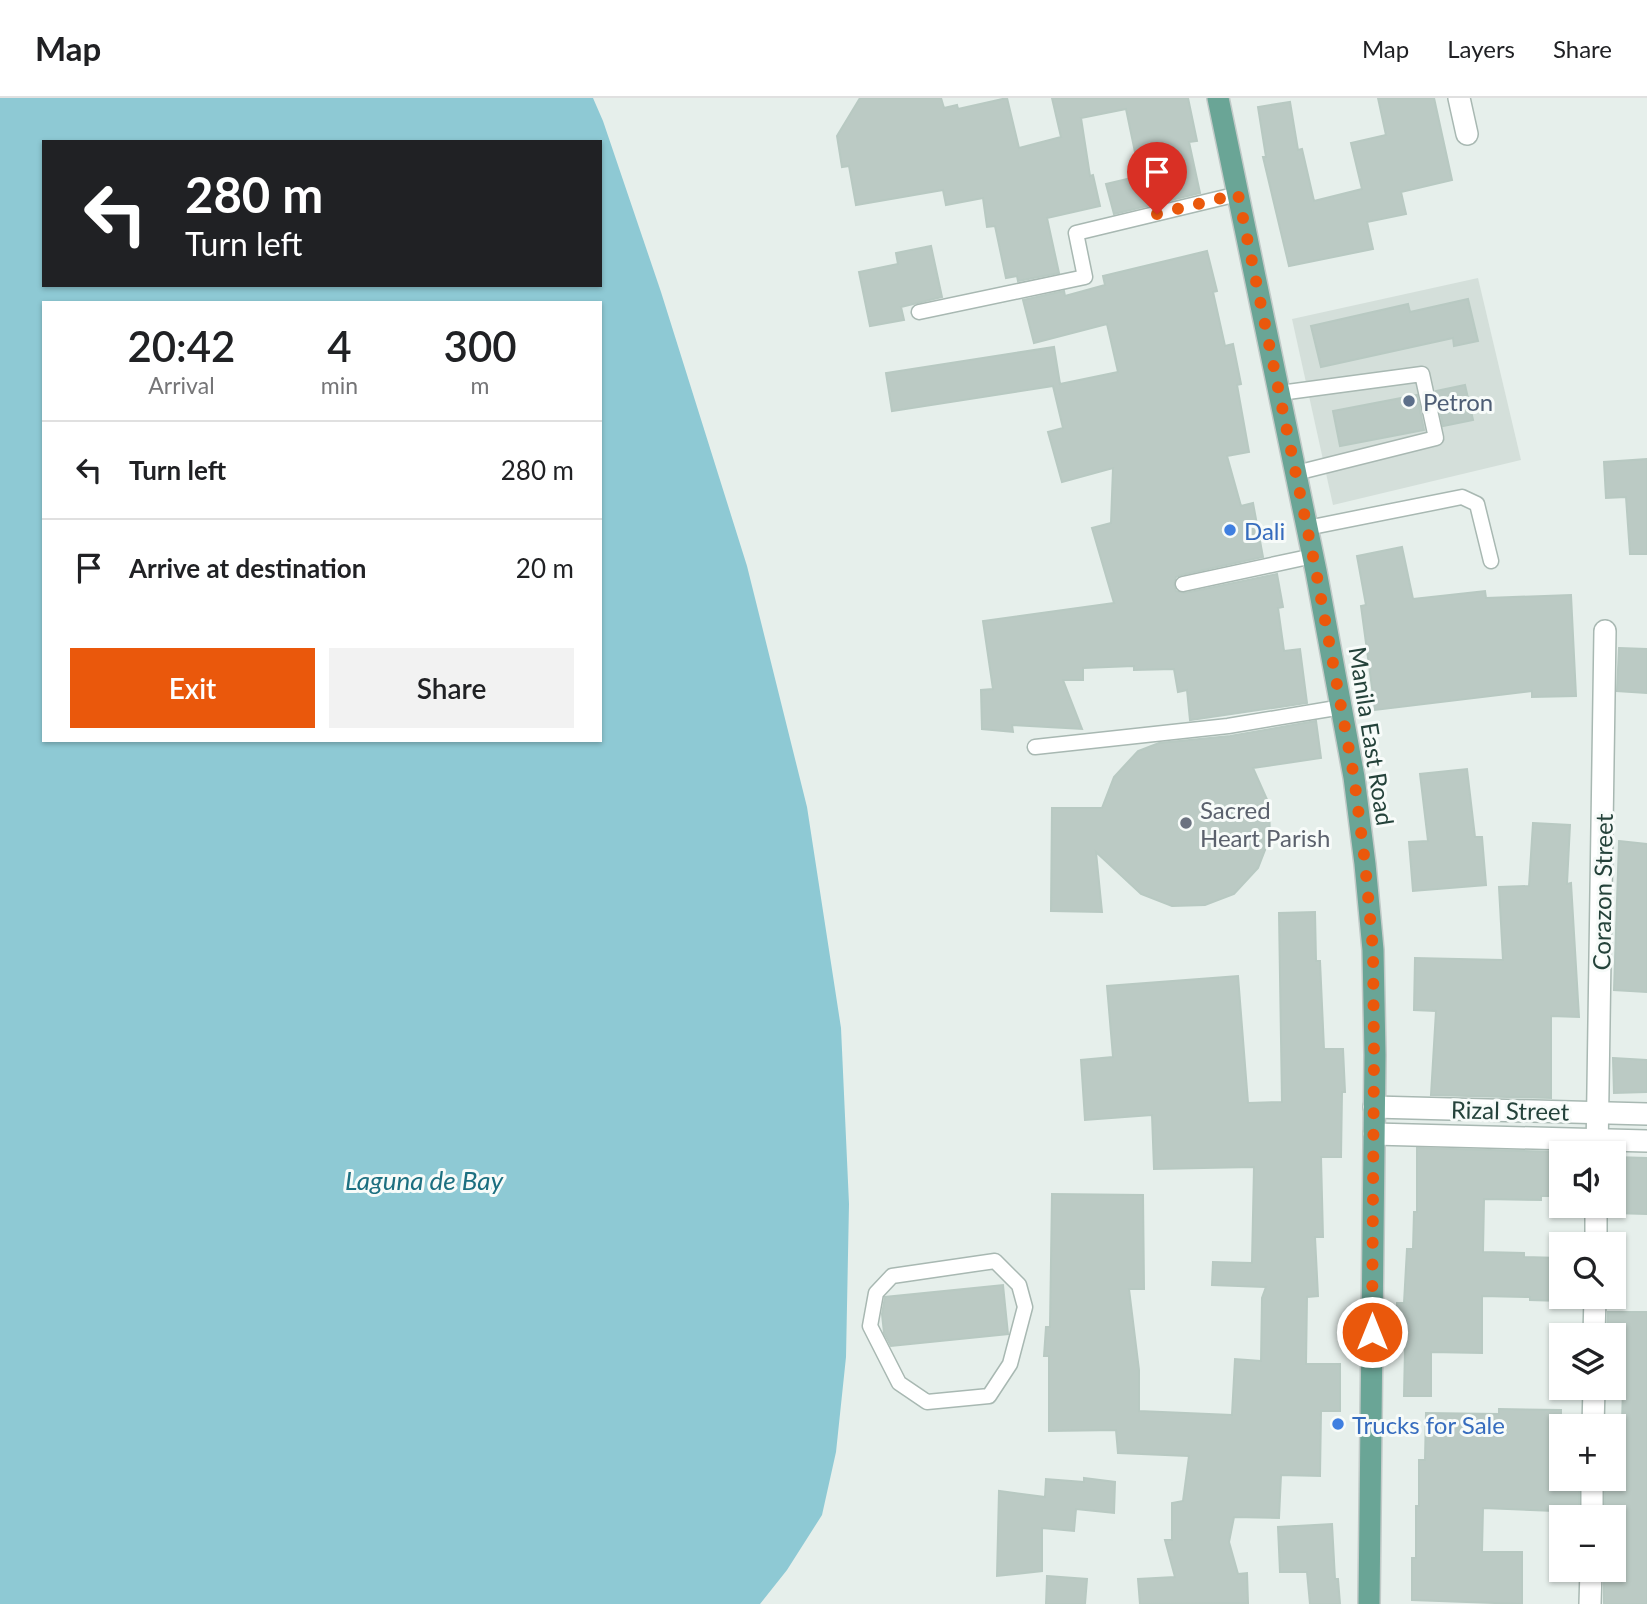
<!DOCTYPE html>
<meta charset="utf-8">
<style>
body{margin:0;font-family:Lato,sans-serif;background:#f2f2f2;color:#202124;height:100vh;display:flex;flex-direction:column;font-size:26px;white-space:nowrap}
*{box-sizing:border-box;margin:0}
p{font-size:23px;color:#757577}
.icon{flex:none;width:38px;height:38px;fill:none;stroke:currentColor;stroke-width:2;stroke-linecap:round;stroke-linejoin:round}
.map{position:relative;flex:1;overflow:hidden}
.drawer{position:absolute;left:42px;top:203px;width:560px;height:441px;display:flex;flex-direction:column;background:#fff;border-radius:0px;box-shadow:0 2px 5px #0004}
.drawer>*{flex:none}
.guide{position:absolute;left:42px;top:42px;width:560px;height:147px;border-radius:0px;box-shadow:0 2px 5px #0004;background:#202124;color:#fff;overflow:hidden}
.controls{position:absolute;left:1549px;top:1043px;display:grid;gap:14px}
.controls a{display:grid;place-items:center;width:77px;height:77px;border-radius:0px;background:#fff;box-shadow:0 2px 5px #0004;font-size:35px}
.pin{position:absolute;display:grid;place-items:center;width:60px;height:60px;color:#fff;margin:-72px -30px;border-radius:50% 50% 50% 0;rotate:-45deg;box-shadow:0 0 7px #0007}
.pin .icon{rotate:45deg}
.me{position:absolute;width:77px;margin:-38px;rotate:0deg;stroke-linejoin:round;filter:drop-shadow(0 0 5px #0008)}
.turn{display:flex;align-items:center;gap:24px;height:147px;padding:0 28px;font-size:32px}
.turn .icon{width:91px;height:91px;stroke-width:2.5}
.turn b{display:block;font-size:49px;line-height:60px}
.eta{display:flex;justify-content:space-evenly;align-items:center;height:119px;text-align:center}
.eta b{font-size:42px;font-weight:600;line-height:49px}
.cta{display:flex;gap:14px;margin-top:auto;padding:14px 28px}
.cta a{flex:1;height:80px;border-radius:0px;background:#ea580c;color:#fff;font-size:28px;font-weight:600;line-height:80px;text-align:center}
.cta a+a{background:#f2f2f2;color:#202124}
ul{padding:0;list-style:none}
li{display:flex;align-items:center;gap:21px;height:98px;padding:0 28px;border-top:2px solid #e0e0e0}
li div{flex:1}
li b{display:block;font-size:26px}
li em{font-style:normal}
header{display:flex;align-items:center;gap:42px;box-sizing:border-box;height:98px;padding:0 35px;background:#fff;border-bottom:2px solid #e0e0e0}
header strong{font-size:33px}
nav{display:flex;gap:38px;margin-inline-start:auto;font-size:24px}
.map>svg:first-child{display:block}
.built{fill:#d4dfda}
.water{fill:#8ec9d4;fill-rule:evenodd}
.building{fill:#bbcac4;stroke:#b8c9c2;stroke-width:2}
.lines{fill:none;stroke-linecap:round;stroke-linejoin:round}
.service-casing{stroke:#a8b8b2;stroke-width:17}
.minor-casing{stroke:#a8b8b2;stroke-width:24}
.tertiary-casing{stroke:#a8b8b2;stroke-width:24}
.primary-casing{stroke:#c2cac8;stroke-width:24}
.service{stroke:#fff;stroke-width:14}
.minor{stroke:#fff;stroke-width:21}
.tertiary{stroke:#fff;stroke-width:21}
.primary{stroke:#6aa596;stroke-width:21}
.route{stroke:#ea580c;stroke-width:12;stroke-dasharray:0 21.6}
.service-dot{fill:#5c6f8a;stroke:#f7fbf9;stroke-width:2.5}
.shop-dot{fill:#3f7fe0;stroke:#f7fbf9;stroke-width:2.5}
.worship-dot{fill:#6b7280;stroke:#f7fbf9;stroke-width:2.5}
.labels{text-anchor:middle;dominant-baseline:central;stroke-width:6;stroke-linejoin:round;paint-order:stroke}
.service-label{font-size:24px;fill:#4e5e75;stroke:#f7fbf9;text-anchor:start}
.shop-label{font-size:24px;fill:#366cbe;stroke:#f7fbf9;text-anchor:start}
.street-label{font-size:24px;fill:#24423a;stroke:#f7fbf9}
.worship-label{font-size:24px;fill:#5b616d;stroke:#f7fbf9;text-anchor:start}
.water-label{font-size:26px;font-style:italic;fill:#1c6f80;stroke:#f7fbf9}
</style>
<header>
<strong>Map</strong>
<nav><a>Map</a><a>Layers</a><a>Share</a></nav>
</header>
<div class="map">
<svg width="1647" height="1506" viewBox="0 0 1647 1506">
<rect width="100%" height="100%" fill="#e6efeb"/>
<polygon class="built" points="1478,180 1521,362 1333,407 1292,221"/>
<path class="water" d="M0,0H593L603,23L661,194L747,468L807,709L841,930L849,1106L846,1259L836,1354L822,1417L787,1472L760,1506H0ZM44,44H600V187H44ZM44,205H600V642H44Z"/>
<g class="building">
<polygon points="860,0 941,0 944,10 957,7 958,11 1007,0 1019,50 1061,39 1052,0 1188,0 1197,43 1189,44 1200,95 1114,116 1106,86 1140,78 1126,11 1081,20 1090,78 1093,77 1100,108 1047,120 1059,175 1018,183 1017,178 1006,180 995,128 987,129 983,100 946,107 943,92 856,107 849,68 842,69 837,38"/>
<polygon points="1378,0 1434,0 1452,82 1401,94 1406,116 1367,124 1373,151 1289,168 1263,59 1266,59 1258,9 1290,4 1298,52 1302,51 1314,103 1362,91 1351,45 1386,37"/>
<polygon points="931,148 942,199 901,209 904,222 870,228 859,174 898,166 896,155"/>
<polygon points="1207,153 1217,193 1213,194 1225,248 1233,246 1241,286 1237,287 1249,354 1227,358 1241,408 1253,405 1263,459 1181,477 1176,479 1174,487 1176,493 1185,495 1277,476 1283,509 1278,510 1284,553 1300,551 1307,605 1190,622 1187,592 1178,594 1174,571 1134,572 1134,568 1083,570 1083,582 1063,582 1082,631 1012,627 1013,634 982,631 981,592 993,591 983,523 1114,505 1092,430 1111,425 1113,370 1062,384 1048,334 1063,330 1053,288 892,313 886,275 1054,249 1060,286 1118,274 1107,226 1034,245 1023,202 1064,193 1065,198 1105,187 1103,178"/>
<polygon points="1468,201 1478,243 1454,248 1453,240 1321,269 1311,228 1408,206 1410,214"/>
<polygon points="1465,287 1473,322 1443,328 1436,293"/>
<polygon points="1417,297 1424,332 1340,348 1333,313"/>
<polygon points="1647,361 1647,456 1630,456 1626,399 1606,400 1604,364"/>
<polygon points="1402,449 1413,501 1485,493 1486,500 1571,497 1576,598 1532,599 1532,593 1375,612 1361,508 1366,507 1357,458"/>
<polygon points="1619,550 1647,551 1647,595 1617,593"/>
<polygon points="1316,623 1321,660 1253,670 1269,706 1270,739 1258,770 1234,796 1205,807 1172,808 1141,796 1096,754 1102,814 1051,813 1052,710 1102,710 1114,679 1138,653 1159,645 1230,638"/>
<polygon points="1467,671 1475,739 1482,739 1486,787 1413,793 1409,744 1428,743 1420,676"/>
<polygon points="1533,725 1570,727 1567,786 1571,785 1579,919 1551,918 1551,1000 1431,997 1436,913 1414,912 1415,860 1503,862 1499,789 1529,788"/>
<polygon points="1619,743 1647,746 1647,894 1614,892"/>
<polygon points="1315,814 1316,863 1320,863 1324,951 1343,951 1345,994 1342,994 1341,1059 1321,1059 1323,1139 1315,1139 1318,1198 1307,1199 1306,1266 1340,1266 1340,1313 1321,1313 1320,1378 1281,1377 1279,1420 1234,1419 1229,1444 1238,1476 1247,1475 1248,1505 1140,1506 1138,1481 1175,1479 1165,1442 1172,1442 1172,1405 1183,1403 1189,1358 1118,1355 1116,1332 1049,1333 1049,1258 1044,1258 1046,1229 1050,1229 1052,1096 1143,1097 1144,1191 1129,1191 1139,1272 1139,1313 1232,1317 1235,1261 1261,1263 1262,1200 1266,1189 1212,1187 1213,1164 1252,1165 1254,1069 1154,1071 1152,1017 1085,1022 1081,962 1113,959 1107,888 1238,878 1248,1005 1282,1004 1279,815"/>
<polygon points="1613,960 1647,962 1647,994 1614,995"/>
<polygon points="1417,1050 1561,1054 1561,1098 1541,1098 1541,1102 1484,1101 1483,1154 1524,1155 1524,1159 1561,1160 1561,1203 1530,1202 1530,1199 1482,1198 1482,1255 1431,1254 1431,1298 1404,1298 1405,1251 1397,1251 1397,1205 1404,1205 1407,1151 1413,1151 1414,1114 1417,1114"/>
<polygon points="1614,1059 1647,1060 1647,1116 1614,1115"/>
<polygon points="1003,1187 1008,1236 891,1248 884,1235 882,1216 885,1199"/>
<polygon points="1608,1214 1647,1214 1647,1506 1604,1506 1604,1472 1614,1472 1614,1419 1605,1419 1605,1381 1614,1381 1614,1361 1621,1361 1623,1289 1614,1289 1614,1237 1607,1237"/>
<polygon points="1499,1311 1561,1312 1561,1381 1579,1381 1579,1414 1483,1410 1482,1454 1522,1454 1522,1506 1412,1502 1412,1460 1416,1460 1416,1408 1419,1408 1419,1362 1425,1362 1426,1315 1499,1316"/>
<polygon points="1084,1380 1115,1384 1114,1415 1076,1411 1074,1433 1042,1430 1042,1473 997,1478 999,1393 1045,1399 1046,1381 1084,1384"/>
<polygon points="1332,1426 1335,1481 1338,1481 1340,1506 1310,1506 1307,1474 1280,1474 1278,1429"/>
<polygon points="1047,1478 1087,1481 1085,1506 1046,1506"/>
</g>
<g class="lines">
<g class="service-casing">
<g id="service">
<polyline points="919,214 1085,179 1076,135 1238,96"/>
<polyline points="1280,295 1422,276 1436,340 1296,375"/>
<polyline points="1307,430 1462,399 1477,406 1491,463"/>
<polyline points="1183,486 1313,458"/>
<polyline points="1035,649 1228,628 1342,609"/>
<polygon points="995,1163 1019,1187 1025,1209 1010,1266 989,1298 927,1304 899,1285 870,1228 876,1195 892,1178"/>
</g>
</g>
<g class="minor-casing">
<g id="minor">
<polyline points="1459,0 1467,36"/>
<polyline points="1597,1055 1605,533"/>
<polyline points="1596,1146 1596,1108"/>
<polyline points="1594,1237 1595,1199"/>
<polyline points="1593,1328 1594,1290"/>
<polyline points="1592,1419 1592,1381"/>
<polyline points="1590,1506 1591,1472"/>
</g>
</g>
<g class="tertiary-casing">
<g id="tertiary">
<polyline points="1374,1009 1647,1016"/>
<polyline points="1374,1036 1647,1043"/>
</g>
</g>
<g class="primary-casing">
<polyline id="primary" points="1218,0 1316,473 1354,679 1365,766 1373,852 1375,957 1369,1506"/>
</g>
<use href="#service" class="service"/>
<use href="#minor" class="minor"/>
<use href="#tertiary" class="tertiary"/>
<use href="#primary" class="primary"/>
</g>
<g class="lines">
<polyline class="route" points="1157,116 1238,96 1316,473 1354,679 1365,765 1373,852 1374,957 1372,1234"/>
</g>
<circle class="service-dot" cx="1409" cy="303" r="7"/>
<g class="shop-dot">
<circle cx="1230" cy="432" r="7"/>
<circle cx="1338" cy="1326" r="7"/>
</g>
<circle class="worship-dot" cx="1186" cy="725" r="7"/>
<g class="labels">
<g class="service-label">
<text x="1423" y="303">Petron</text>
</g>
<g class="shop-label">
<text x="1244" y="432">Dali</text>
<text x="1352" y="1326">Trucks for Sale</text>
</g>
<g class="street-label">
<text transform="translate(1372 638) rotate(81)">Manila East Road</text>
<text transform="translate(1602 794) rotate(-89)">Corazon Street</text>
<text transform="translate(1510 1012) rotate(1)">Rizal Street</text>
</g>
<g class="worship-label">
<text x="1200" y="711">Sacred<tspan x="1200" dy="28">Heart Parish</tspan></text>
</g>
<g class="water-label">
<text x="424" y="1082">Laguna de Bay</text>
</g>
</g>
</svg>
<div class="controls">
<a><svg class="icon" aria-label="sound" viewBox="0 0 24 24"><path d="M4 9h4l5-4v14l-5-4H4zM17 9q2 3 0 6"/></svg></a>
<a><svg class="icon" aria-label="search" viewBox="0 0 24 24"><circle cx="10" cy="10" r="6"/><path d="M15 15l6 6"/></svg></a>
<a><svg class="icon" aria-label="layers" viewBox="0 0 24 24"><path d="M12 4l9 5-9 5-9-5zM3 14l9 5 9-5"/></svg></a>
<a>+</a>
<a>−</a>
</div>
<div class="pin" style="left:1157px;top:116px;background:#d93025"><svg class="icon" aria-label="arrive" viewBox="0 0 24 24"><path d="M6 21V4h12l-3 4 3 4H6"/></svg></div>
<svg class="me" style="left:1372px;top:1234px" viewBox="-20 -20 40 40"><circle r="17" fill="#ea580c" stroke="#fff" stroke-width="3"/><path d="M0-11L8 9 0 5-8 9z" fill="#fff"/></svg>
<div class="guide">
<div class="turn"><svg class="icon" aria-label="left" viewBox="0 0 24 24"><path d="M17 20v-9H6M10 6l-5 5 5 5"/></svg><div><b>280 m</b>Turn left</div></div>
</div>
<section class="drawer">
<div class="eta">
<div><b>20:42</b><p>Arrival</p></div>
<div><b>4</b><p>min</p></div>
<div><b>300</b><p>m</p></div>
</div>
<ul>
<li><svg class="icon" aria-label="left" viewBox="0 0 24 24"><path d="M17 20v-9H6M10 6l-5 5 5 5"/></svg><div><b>Turn left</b></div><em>280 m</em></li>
<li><svg class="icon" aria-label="arrive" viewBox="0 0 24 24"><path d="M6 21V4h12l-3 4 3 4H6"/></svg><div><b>Arrive at destination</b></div><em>20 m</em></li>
</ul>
<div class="cta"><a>Exit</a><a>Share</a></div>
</section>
</div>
